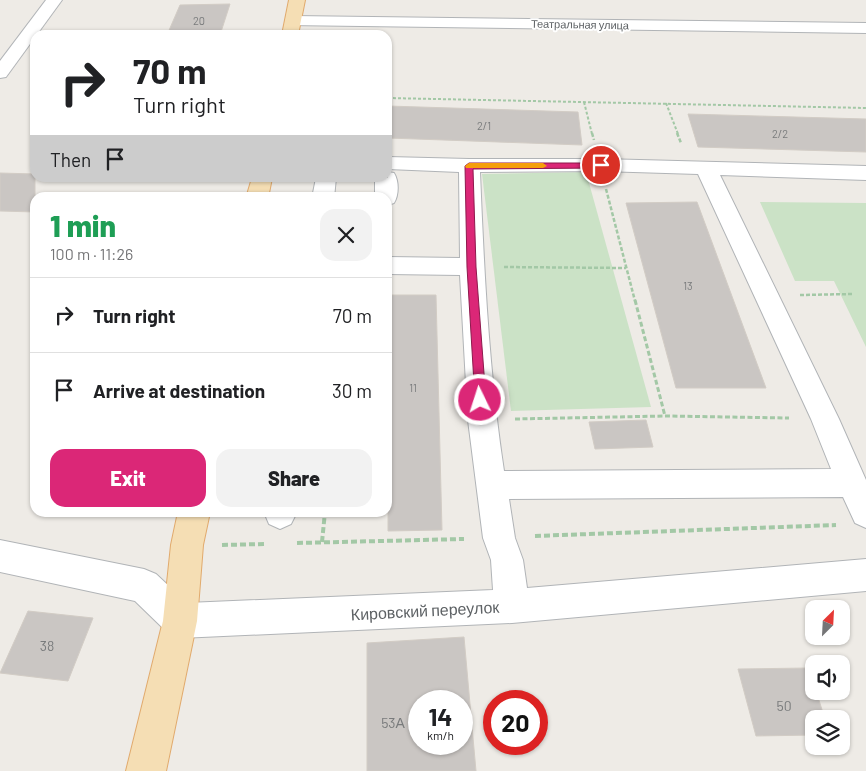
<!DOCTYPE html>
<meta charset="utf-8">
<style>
body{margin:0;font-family:Barlow,sans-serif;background:#f2f2f2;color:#202124;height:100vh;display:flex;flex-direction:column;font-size:19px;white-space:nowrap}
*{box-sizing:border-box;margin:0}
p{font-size:16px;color:#757577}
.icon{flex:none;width:28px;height:28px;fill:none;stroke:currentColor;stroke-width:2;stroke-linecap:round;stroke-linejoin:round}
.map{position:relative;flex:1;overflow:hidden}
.side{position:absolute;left:30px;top:192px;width:362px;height:325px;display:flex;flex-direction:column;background:#fff;border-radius:15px;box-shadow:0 1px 4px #0004}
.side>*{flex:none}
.hud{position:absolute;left:30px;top:30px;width:362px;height:152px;border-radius:15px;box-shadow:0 1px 4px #0004;background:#fff;color:#202124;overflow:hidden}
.needle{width:32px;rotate:24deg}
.tools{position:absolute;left:805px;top:600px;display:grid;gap:10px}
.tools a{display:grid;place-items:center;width:45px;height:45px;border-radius:10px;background:#fff;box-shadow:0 1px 4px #0004;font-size:25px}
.speed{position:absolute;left:408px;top:690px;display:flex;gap:10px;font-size:25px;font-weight:700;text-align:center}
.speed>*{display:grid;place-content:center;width:65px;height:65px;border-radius:50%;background:#fff;box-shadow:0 1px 4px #0004;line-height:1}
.speed small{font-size:12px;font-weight:400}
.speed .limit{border:8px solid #d22;background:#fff;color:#111}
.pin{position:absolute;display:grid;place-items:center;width:42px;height:42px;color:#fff;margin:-21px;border:2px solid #fff;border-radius:50%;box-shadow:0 1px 5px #0007}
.me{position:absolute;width:55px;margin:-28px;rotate:356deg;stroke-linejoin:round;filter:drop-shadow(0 0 4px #0008)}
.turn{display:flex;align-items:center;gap:18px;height:105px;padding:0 20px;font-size:22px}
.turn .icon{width:65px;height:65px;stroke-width:2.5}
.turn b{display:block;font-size:35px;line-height:42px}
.then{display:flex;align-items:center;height:48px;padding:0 20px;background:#0003;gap:10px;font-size:19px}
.round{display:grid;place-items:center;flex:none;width:52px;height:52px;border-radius:15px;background:#f2f2f2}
.head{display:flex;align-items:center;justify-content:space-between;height:85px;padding:0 20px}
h1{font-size:30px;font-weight:800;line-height:38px;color:#1e9e55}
.button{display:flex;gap:10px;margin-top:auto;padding:10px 20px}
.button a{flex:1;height:58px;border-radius:15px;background:#db2777;color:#fff;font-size:20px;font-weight:800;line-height:58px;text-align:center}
.button a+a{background:#f2f2f2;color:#202124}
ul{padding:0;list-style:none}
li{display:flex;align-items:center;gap:15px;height:75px;padding:0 20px;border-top:1px solid #e0e0e0}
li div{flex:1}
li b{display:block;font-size:19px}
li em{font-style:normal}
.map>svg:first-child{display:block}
.green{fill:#cbe2c6}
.building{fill:#cac6c3;stroke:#d2ccc5;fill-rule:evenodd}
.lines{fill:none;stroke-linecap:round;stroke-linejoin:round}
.minor-casing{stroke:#b1b4b7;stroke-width:2}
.major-casing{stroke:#e1aa6d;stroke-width:2}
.path-far3{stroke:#a3c8a6;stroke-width:2;stroke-dasharray:3 2;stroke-linecap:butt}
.path-far2{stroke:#a3c8a6;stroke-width:2.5;stroke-dasharray:4 2;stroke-linecap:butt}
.path-far1{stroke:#a3c8a6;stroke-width:3;stroke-dasharray:5 2.5;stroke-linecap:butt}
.path{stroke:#a3c8a6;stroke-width:4;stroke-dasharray:6 3;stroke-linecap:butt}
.minor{fill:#fff;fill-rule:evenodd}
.major{fill:#f5deb4;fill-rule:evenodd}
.route{fill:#db2777;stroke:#8e194d}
.slow{fill:#f59e0b}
.labels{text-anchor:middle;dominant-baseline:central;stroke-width:4;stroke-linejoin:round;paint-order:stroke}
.number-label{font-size:11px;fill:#797b7c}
.far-street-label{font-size:11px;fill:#5e6265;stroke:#fff}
.near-number-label{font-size:14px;fill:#797b7c}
.near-street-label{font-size:16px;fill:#5e6265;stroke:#fff}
</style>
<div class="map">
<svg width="866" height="771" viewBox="0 0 866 771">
<rect width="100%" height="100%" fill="#eeebe6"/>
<g class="green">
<polygon points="586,172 651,407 511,411 482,174"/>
<polygon points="760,202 866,203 866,347 834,281 795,281"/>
</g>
<g class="building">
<polygon points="230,4 220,35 167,35 180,5"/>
<polygon points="388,106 578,112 582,145 388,138"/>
<polygon points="688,114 866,119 866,152 698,147"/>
<polygon points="0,173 35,174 35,212 0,211"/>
<polygon points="697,202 713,245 766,388 676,388 626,203"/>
<polygon points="388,295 436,295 442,530 388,531"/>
<polygon points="646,420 653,447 595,449 589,422"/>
<polygon points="28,611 93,618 68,681 0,673"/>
<path d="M464,637L476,771H367V643ZM419,701H461V744H419Z"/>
<polygon points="808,668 814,691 816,691 825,719 814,719 814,735 756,736 738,669"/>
</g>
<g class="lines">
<g class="minor-casing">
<g id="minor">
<polygon points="46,0 62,0 6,77 0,78 0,61"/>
<polygon points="293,16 866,23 866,33 287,25 285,21 287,17"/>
<path d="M388,157L469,159H601L866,166V180L720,175L839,419L866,480V528L855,523L843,497L509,499L515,538L523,560L527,588L866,559V591L512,623L180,638L168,633L135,601L0,572V540L144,569L156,574L187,603L493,590L491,560L483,538L468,420L460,275L388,274V257L460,258L459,172L388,169ZM601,171L698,174L811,419L831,469L504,471C489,372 484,272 480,172Z"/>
<path d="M388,172L394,173C399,181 399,195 394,203L388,205V198H375V178H388Z"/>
<polygon points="316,178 336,178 334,198 312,198"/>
<polygon points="264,512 296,512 296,514 291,524 280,529 269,524"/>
</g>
</g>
<g class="major-casing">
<g id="major">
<polygon points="289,0 305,0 298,35 282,35"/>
<polygon points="252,178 272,178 268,198 246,198"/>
<polygon points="178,512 210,512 203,545 197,621 166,771 126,771 163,621 171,545"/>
</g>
</g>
<g class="path-far3">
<polyline points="388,98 866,108"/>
<polyline points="584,102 592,134"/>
<polyline points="666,103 678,134"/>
</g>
<g class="path-far2">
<polyline points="592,133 594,140"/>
<polyline points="677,133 681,143"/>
<polyline points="606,189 635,301"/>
<polyline points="504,267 626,268"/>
<polyline points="800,295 853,294"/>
</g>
<g class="path-far1">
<polyline points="635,300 665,416"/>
<polyline points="515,419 665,416 789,418"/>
</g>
<g class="path">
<polyline points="535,536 836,525"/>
<polyline points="322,542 325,512"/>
<polyline points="297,543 464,539"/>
<polyline points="222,545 264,544"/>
</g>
<use href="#minor" class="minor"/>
<use href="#major" class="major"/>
</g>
<polygon class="route" points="469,163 601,163 605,165 601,168 473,169 476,267 486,400 480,405 475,400 467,267 465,166"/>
<polygon class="slow" points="469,163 543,163 547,166 543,168 466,168 465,166"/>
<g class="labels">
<g class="number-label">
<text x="199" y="20">20</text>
<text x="484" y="125">2/1</text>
<text x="780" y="133">2/2</text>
<text x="688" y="285">13</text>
<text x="413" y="387">11</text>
</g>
<g class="far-street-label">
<text transform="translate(580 24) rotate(1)">Театральная улица</text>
</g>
<g class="near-number-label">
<text x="47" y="645">38</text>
<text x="784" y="705">50</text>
<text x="393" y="722">53А</text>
</g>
<g class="near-street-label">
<text transform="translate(425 610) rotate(-3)">Кировский переулок</text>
</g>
</g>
</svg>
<div class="tools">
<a><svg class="needle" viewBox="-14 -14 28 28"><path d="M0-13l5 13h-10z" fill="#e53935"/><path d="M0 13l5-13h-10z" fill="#757577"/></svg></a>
<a><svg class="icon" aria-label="sound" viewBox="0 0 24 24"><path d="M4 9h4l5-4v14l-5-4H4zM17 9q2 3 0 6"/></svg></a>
<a><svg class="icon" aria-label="layers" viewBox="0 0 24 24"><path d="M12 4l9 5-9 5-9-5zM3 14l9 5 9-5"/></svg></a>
</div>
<div class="speed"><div>14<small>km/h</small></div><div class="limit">20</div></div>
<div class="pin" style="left:601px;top:165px;background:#d93025"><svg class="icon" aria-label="arrive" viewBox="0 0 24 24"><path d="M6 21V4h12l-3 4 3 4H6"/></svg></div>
<svg class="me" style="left:480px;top:400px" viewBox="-20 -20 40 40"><circle r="17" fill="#db2777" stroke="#fff" stroke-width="3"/><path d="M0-11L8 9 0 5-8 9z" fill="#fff"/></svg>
<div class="hud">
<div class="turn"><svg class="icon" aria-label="right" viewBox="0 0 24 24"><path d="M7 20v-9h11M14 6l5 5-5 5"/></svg><div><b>70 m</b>Turn right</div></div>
<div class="then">Then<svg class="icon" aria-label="arrive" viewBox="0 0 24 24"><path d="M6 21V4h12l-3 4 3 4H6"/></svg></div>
</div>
<section class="side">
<div class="head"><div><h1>1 min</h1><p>100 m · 11:26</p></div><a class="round"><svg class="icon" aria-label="close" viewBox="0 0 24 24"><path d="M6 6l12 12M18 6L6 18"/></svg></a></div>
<ul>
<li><svg class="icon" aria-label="right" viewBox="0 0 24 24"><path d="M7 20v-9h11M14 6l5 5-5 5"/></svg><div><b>Turn right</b></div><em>70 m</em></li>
<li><svg class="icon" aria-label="arrive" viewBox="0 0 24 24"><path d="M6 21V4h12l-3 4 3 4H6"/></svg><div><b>Arrive at destination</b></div><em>30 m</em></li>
</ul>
<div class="button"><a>Exit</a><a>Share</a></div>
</section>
</div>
